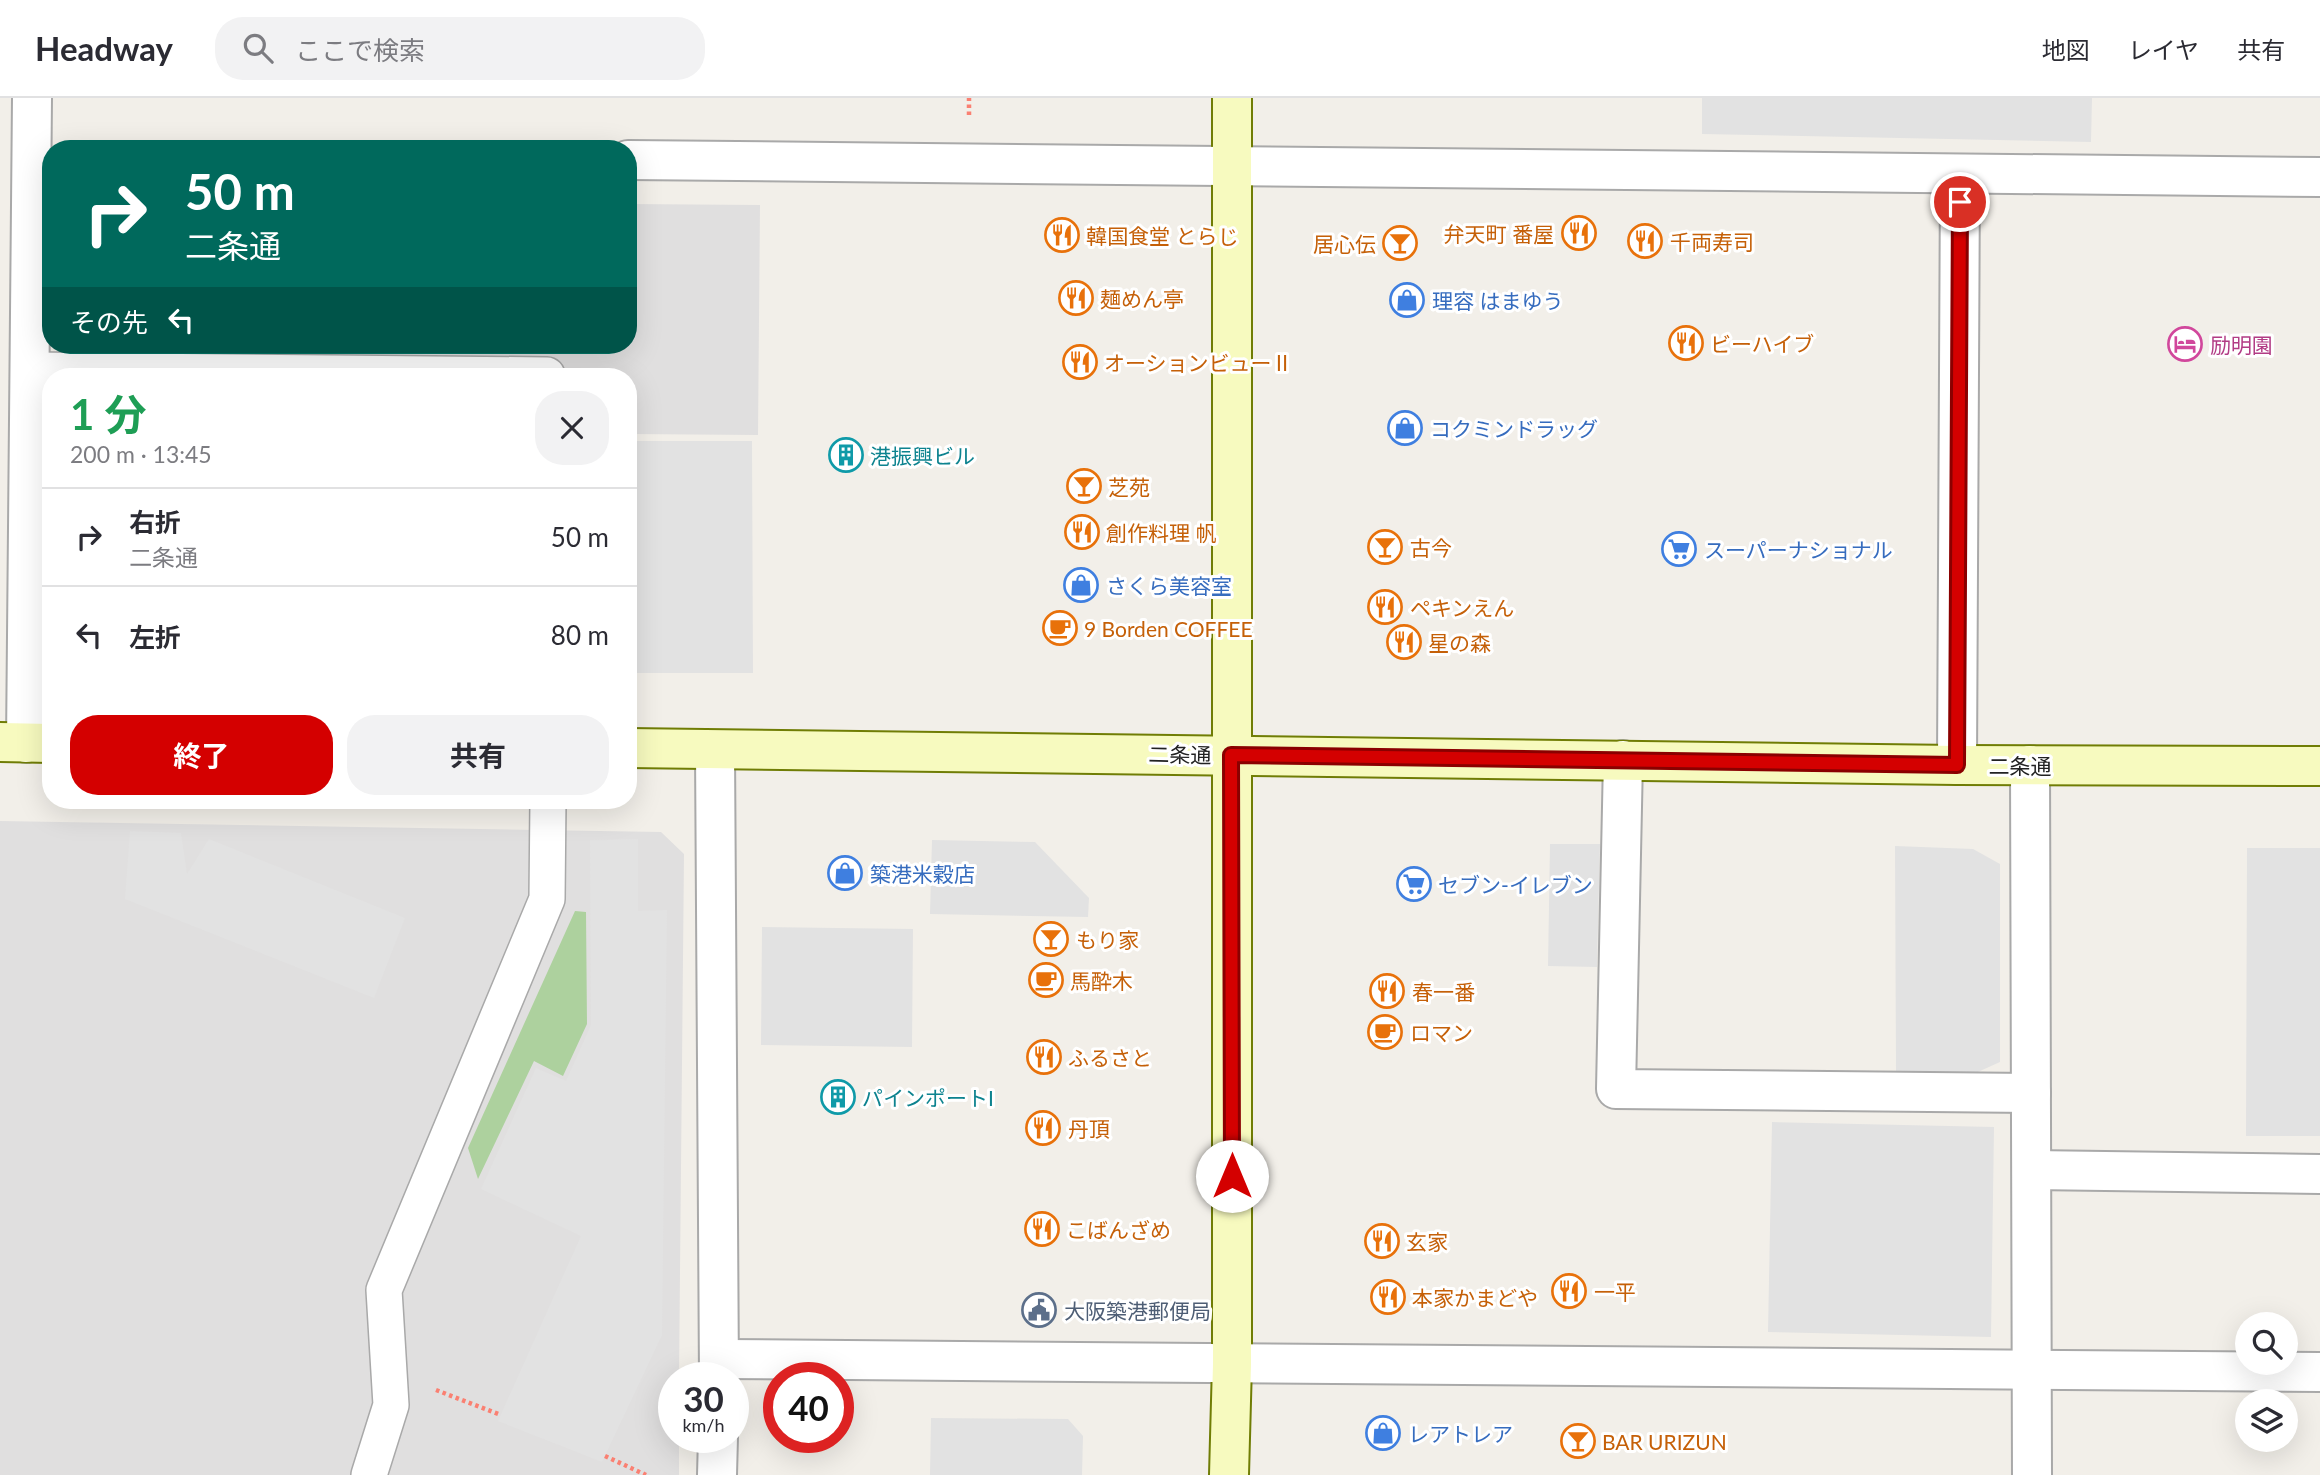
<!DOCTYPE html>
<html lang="ja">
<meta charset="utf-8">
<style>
body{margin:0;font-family:Lato,"Noto Sans JP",sans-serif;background:#f2f2f3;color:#2b2b33;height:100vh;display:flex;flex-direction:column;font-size:26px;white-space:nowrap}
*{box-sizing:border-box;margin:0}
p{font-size:23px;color:#7c7c81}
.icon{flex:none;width:38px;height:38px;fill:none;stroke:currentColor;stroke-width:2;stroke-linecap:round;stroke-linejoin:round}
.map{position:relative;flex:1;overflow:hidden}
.sheet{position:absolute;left:42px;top:270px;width:595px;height:441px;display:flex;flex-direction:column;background:#fff;border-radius:28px;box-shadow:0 7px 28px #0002}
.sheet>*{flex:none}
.top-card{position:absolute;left:42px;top:42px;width:595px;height:214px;border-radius:28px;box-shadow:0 7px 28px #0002;background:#00695c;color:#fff;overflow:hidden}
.fabs{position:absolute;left:2235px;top:1214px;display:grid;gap:14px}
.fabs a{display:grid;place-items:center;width:63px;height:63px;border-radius:50%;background:#fff;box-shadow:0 7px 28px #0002;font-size:35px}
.speed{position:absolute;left:658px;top:1264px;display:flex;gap:14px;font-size:35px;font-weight:700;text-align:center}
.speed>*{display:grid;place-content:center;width:91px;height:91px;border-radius:50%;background:#fff;box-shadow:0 7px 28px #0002;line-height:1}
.speed small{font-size:18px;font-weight:400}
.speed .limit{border:10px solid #d22;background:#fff;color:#111}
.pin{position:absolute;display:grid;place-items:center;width:60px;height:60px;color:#fff;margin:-30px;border:4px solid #fff;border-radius:50%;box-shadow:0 2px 7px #0007}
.me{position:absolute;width:77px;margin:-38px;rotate:0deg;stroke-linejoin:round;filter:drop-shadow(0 0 5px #0008)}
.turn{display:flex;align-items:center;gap:24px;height:147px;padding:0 28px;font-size:32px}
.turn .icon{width:91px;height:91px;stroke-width:2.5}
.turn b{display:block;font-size:49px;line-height:60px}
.then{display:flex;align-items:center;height:66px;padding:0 28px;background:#0003;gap:14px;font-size:26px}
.round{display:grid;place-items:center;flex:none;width:74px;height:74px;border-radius:28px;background:#f2f2f3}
.overview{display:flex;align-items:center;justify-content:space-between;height:119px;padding:0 28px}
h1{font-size:42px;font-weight:700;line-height:52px;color:#1e9e55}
.primary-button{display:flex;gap:14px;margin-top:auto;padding:14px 28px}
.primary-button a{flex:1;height:80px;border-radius:28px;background:#d40000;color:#fff;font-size:28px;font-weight:700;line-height:80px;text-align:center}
.primary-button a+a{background:#f2f2f3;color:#2b2b33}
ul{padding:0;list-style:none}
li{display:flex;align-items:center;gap:21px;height:98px;padding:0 28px;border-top:2px solid #e1e1e2}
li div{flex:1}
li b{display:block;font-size:26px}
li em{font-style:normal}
header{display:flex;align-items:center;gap:42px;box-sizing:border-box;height:98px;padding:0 35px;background:#fff;border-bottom:2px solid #e1e1e2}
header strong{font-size:33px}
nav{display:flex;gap:38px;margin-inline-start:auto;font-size:24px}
.search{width:490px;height:63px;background:#f2f2f3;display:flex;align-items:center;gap:18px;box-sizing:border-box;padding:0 24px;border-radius:28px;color:#7c7c81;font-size:26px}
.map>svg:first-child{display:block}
.residential{fill:#e0dfdf}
.forest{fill:#add19e}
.parking{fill:#e2e2e2}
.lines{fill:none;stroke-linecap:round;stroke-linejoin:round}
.lane-casing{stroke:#a9a9a9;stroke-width:38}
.street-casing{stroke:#a9a9a9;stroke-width:42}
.secondary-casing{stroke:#707d05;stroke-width:42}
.path{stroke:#fa8072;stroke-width:4.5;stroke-dasharray:3.5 3.5;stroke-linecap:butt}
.lane{stroke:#fff;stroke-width:35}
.street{stroke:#fff;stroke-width:38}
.secondary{stroke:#f7fabf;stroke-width:38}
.route-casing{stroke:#8a0000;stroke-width:18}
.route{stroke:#d40000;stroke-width:12}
.labels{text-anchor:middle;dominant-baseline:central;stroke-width:6;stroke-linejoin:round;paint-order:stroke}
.food-label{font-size:21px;fill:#c56008;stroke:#fff;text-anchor:start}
.shop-label{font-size:21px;fill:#366cbe;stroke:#fff;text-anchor:start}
.hotel-label{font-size:21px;fill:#b23c85;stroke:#fff;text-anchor:start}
.culture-label{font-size:21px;fill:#0d838f;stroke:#fff;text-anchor:start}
.street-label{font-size:21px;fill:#222;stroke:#fff}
.service-label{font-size:21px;fill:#4e5e75;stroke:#fff;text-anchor:start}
</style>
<header>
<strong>Headway</strong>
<div class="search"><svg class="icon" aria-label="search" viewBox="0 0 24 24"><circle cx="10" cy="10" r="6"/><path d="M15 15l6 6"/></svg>ここで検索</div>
<nav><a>地図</a><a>レイヤ</a><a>共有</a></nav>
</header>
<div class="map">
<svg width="2320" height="1377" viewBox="0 0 2320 1377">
<rect width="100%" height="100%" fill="#f2efe9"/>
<g class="residential">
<polygon points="628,106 760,107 758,337 628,336 628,278 66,278 67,247 628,247"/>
<polygon points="0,723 661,734 684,756 679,1279 674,1279 674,1339 679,1339 679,1377 0,1377"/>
</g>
<polygon class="forest" points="575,813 586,814 587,926 563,978 534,963 478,1081 468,1050"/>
<g class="parking">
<polygon points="1702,0 2092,0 2091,44 1702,36"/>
<polygon points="628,343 752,343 753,575 628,575"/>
<polygon points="130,733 181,735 187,776 209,741 405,820 374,900 125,801"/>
<polygon points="638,741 638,813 667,812 662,1237 602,1364 498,1323 581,1138 481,1091 536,970 566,983 591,927 590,742"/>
<polygon points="932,742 1035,744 1089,800 1088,819 930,816"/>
<polygon points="1550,746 1600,746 1597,869 1548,868"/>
<polygon points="1895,748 1973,751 2000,766 2000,964 1969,978 1896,974"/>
<polygon points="2247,750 2320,750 2320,1038 2246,1038"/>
<polygon points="762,829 913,831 912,949 761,947"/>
<polygon points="1772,1024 1994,1029 1991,1239 1768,1234"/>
<polygon points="931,1320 1068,1321 1083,1338 1082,1377 930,1377"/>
</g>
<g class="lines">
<g class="lane-casing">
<g id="lane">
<polyline points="29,272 547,277"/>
<polyline points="369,1377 391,1307 384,1192 547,801 548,702"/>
</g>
</g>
<g class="street-casing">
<g id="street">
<polyline points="628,62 2320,79"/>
<polyline points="26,645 32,0"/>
<polyline points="715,652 719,1279"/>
<polyline points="1623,662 1616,991 2031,995"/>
<polyline points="1957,667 1960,77"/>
<polyline points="2030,667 2032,1377"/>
<polyline points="2032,1072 2320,1076"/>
<polyline points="720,1261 2320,1274"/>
<polyline points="717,1377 718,1339"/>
</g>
</g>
<g class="secondary-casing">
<g id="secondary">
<polyline points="0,644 51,645"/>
<polyline points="628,650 1957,667 2320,668"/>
<polyline points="1229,1377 1232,1266 1232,0"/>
</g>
</g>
<g class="path">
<polyline points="969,17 969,0"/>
<polyline points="436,1292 501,1317"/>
<polyline points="605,1358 646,1377"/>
</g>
<use href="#lane" class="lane"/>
<use href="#street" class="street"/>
<use href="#secondary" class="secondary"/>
</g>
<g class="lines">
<g class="route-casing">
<polyline id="route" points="1232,1078 1231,657 1957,667 1960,104"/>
</g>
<use href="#route" class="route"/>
</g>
<defs>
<g id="restaurant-ring" transform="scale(1.75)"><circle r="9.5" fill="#fff" stroke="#e8710a" stroke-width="1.5"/><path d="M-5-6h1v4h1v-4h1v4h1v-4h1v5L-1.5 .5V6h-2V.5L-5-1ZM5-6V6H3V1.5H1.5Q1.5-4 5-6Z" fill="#e8710a"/></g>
<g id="bar-ring" transform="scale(1.75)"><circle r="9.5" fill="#fff" stroke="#e8710a" stroke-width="1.5"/><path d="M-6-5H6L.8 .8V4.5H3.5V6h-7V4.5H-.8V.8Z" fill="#e8710a"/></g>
<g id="shop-ring" transform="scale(1.75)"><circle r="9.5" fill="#fff" stroke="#3f7fe0" stroke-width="1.5"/><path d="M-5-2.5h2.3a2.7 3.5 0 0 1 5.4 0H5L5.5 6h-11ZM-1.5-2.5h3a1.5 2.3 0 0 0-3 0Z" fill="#3f7fe0"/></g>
<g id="hotel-ring" transform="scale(1.75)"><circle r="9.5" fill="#fff" stroke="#d1479c" stroke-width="1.5"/><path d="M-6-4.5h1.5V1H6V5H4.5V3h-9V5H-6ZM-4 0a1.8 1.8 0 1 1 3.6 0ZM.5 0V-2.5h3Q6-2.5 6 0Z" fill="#d1479c"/></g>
<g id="building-ring" transform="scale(1.75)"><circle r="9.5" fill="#fff" stroke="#0f9aa8" stroke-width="1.5"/><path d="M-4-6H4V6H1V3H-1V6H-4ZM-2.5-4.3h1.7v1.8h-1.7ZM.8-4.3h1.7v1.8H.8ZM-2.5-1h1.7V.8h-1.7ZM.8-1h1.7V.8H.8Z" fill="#0f9aa8"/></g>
<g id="supermarket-ring" transform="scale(1.75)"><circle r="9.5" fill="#fff" stroke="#3f7fe0" stroke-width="1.5"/><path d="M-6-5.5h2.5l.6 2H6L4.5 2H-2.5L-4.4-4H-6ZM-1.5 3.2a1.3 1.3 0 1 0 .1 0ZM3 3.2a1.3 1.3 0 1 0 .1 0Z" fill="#3f7fe0"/></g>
<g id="cafe-ring" transform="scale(1.75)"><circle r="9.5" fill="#fff" stroke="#e8710a" stroke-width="1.5"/><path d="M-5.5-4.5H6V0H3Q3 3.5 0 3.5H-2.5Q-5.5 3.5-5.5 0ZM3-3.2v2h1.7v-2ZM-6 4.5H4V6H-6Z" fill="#e8710a"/></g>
<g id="civic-ring" transform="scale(1.75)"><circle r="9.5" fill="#fff" stroke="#5c6f8a" stroke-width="1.5"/><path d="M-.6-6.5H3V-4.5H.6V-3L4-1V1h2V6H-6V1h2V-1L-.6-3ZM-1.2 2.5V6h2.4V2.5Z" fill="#5c6f8a"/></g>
</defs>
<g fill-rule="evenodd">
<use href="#restaurant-ring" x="1579" y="135"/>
<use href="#restaurant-ring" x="1062" y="137"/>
<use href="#restaurant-ring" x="1645" y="143"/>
<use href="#bar-ring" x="1400" y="145"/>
<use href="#restaurant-ring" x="1076" y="200"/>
<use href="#shop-ring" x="1407" y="202"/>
<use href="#restaurant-ring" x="1686" y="245"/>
<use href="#hotel-ring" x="2185" y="246"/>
<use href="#restaurant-ring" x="1080" y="264"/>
<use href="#shop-ring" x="1405" y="330"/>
<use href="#building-ring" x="846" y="357"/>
<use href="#bar-ring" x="1084" y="388"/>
<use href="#restaurant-ring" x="1082" y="434"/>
<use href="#bar-ring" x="1385" y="449"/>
<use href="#supermarket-ring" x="1679" y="451"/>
<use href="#shop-ring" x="1081" y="487"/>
<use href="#restaurant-ring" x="1385" y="509"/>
<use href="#cafe-ring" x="1060" y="530"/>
<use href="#restaurant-ring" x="1404" y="544"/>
<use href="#shop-ring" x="845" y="775"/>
<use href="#supermarket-ring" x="1414" y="786"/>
<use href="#bar-ring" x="1051" y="841"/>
<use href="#cafe-ring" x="1046" y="882"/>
<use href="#restaurant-ring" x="1387" y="893"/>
<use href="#cafe-ring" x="1385" y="934"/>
<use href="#restaurant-ring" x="1044" y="959"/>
<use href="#building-ring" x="838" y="999"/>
<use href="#restaurant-ring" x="1043" y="1030"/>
<use href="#restaurant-ring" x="1042" y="1131"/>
<use href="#restaurant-ring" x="1382" y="1143"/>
<use href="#restaurant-ring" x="1569" y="1193"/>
<use href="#restaurant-ring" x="1388" y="1199"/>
<use href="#civic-ring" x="1039" y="1212"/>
<use href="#shop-ring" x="1383" y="1335"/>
<use href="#bar-ring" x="1578" y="1343"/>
</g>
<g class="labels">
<g class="food-label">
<text x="1554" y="135" text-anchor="end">弁天町 番屋</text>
<text x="1086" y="137">韓国食堂 とらじ</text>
<text x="1670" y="143">千両寿司</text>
<text x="1376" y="145" text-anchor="end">居心伝</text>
<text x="1100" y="200">麺めん亭</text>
<text x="1710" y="245">ビーハイブ</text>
<text x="1104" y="264">オーションビューⅡ</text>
<text x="1108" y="388">芝苑</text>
<text x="1106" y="434">創作料理 帆</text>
<text x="1410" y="449">古今</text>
<text x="1410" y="509">ペキンえん</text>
<text x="1084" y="530">9 Borden COFFEE</text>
<text x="1428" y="544">星の森</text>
<text x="1076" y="841">もり家</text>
<text x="1070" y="882">馬酔木</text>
<text x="1412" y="893">春一番</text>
<text x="1410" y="934">ロマン</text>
<text x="1068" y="959">ふるさと</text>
<text x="1068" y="1030">丹頂</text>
<text x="1066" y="1131">こばんざめ</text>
<text x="1406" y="1143">玄家</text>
<text x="1594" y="1193">一平</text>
<text x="1412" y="1199">本家かまどや</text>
<text x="1602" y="1343">BAR URIZUN</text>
</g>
<g class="shop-label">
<text x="1432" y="202">理容 はまゆう</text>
<text x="1430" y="330">コクミンドラッグ</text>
<text x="1704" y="451">スーパーナショナル</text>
<text x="1106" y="487">さくら美容室</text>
<text x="870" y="775">築港米穀店</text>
<text x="1438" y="786">セブン-イレブン</text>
<text x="1408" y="1335">レアトレア</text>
</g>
<g class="hotel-label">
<text x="2210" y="246">励明園</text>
</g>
<g class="culture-label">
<text x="870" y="357">港振興ビル</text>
<text x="862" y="999">パインポートI</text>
</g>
<g class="street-label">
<text transform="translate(1180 656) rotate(1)">二条通</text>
<text x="2020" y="667">二条通</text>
</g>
<g class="service-label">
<text x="1064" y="1212">大阪築港郵便局</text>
</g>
</g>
</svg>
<div class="fabs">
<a><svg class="icon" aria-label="search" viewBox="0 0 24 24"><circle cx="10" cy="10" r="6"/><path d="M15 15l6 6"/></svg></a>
<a><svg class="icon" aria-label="layers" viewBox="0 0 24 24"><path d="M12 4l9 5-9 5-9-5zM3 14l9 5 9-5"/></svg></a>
</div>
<div class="speed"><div>30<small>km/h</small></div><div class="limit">40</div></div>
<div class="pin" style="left:1960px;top:104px;background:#d93025"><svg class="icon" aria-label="arrive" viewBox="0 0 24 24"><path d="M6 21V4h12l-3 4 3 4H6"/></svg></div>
<svg class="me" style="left:1232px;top:1078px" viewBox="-20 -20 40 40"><circle r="19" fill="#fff"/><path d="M0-13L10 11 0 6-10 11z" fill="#d40000"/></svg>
<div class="top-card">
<div class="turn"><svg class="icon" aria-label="right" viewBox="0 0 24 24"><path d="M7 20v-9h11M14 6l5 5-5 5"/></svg><div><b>50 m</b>二条通</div></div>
<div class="then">その先<svg class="icon" aria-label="left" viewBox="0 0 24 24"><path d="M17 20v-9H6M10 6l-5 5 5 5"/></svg></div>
</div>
<section class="sheet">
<div class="overview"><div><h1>1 分</h1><p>200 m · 13:45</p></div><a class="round"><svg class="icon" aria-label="close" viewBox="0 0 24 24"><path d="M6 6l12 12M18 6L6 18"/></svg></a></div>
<ul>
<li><svg class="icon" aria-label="right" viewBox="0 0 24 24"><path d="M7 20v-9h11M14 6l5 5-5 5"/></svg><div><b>右折</b><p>二条通</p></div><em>50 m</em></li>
<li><svg class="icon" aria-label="left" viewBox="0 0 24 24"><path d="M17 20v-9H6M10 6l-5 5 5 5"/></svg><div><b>左折</b></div><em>80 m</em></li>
</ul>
<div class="primary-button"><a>終了</a><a>共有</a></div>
</section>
</div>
